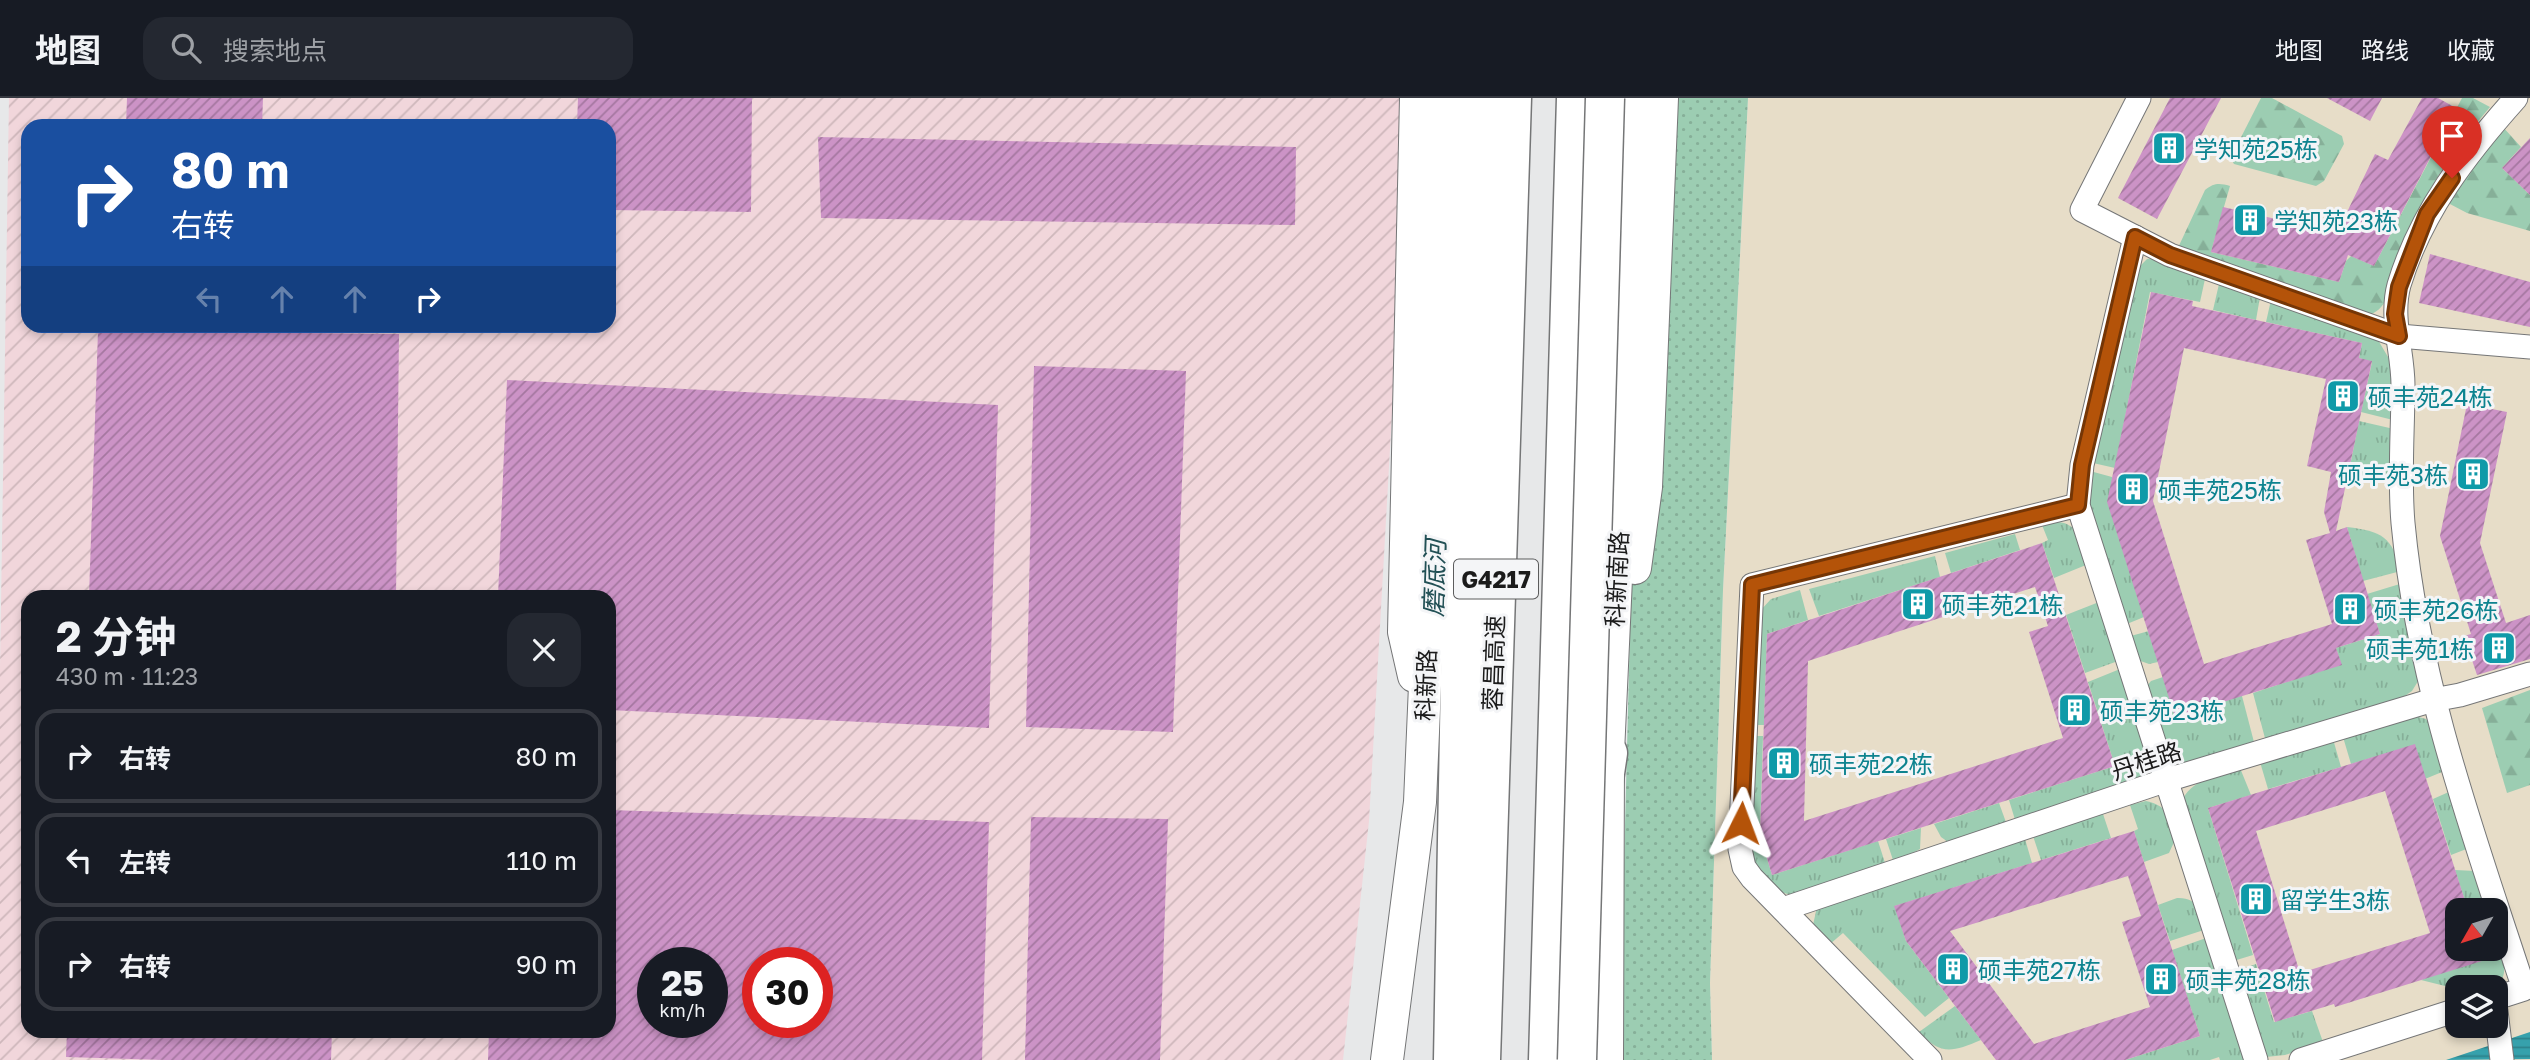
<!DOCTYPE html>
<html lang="zh">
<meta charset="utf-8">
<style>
body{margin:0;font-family:"Golos Text","Noto Sans SC",sans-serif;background:#242831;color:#f1f3f6;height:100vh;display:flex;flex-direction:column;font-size:26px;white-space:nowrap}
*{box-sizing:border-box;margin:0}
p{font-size:23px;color:#9ea1a6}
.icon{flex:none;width:38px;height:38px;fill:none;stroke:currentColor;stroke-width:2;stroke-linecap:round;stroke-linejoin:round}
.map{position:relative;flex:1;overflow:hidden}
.panel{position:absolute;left:21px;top:492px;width:595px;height:448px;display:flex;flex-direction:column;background:#171b24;border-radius:21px;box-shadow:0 4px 10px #0003}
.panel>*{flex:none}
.hud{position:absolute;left:21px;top:21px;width:595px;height:214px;border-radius:21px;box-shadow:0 4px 10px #0003;background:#1a4fa0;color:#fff;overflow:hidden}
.needle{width:46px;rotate:231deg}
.controls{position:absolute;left:2445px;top:800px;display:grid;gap:14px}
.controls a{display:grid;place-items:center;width:63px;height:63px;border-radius:14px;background:#171b24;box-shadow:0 4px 10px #0003;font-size:35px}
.speed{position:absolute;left:637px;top:849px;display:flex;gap:14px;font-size:35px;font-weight:700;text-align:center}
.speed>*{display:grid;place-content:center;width:91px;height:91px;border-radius:50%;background:#171b24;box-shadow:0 4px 10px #0003;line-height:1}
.speed small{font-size:18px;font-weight:400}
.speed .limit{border:10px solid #d22;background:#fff;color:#111}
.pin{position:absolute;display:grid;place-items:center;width:60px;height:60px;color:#fff;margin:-72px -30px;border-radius:50% 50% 50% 0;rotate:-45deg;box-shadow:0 0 7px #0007}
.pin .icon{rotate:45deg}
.me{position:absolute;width:77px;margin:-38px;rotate:3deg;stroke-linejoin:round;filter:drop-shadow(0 0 5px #0008)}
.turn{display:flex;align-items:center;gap:24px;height:147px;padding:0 35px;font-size:32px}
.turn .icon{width:91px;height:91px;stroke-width:2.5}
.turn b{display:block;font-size:49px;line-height:60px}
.lanes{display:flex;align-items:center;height:66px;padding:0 35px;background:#0003;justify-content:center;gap:35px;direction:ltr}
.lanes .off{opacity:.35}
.round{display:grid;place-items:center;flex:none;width:74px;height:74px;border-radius:21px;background:#242831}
.head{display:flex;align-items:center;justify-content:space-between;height:119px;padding:0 35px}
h1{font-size:42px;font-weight:700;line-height:52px}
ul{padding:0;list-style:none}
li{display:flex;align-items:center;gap:21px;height:94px;margin:0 14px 10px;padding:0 21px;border:4px solid #363941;border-radius:21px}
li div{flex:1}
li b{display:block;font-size:26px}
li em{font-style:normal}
header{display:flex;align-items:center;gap:42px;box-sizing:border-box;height:98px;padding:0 35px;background:#171b24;border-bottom:2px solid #363941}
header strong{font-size:33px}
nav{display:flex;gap:38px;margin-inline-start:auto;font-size:24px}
.search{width:490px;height:63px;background:#242831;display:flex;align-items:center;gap:18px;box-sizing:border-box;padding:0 24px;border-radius:21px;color:#9ea1a6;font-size:26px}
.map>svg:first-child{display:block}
.industrial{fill:url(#industrial-furrows);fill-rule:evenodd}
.education{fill:#e7ddc8;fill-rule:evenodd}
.grass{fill:url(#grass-tufts)}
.forest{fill:url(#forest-firs)}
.park{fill:url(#park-dots)}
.water{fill:url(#water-rules)}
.building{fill:url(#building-hatch);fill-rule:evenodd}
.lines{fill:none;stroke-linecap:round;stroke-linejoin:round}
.street-casing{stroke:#757677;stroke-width:25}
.secondary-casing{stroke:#757677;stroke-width:34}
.highway-casing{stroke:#757677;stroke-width:41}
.street{stroke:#fff;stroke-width:23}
.secondary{stroke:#fff;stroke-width:32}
.highway{stroke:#fff;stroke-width:38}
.highway-bridge-casing{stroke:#757677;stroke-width:41;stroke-linecap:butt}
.highway-bridge{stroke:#fff;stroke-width:38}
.route-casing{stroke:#753606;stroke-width:18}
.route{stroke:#b45309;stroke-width:12}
.labels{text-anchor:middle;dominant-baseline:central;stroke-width:6;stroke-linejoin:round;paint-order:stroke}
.shield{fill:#f4f5f7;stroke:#5c5c5d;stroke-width:2}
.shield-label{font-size:23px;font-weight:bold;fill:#1b1b1b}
.culture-label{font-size:24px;fill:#0d838f;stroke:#f4f5f7;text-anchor:start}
.street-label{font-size:24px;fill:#1b1b1b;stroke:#f4f5f7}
.water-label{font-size:26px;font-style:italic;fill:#225055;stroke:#f4f5f7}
</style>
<header>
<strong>地图</strong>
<div class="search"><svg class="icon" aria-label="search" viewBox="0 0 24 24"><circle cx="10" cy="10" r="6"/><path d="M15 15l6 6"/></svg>搜索地点</div>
<nav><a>地图</a><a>路线</a><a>收藏</a></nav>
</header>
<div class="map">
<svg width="2530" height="962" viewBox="0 0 2530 962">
<defs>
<pattern id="industrial-furrows" width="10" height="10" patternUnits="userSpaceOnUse" patternTransform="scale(1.75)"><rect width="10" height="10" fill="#f1d6db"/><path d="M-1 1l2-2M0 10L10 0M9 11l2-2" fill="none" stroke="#ceb7bb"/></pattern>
<pattern id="grass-tufts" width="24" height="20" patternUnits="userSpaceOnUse" patternTransform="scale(1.75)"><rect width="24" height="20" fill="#9ccdb2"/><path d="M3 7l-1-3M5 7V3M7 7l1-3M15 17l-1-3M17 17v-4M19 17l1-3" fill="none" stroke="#86af98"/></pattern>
<pattern id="forest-firs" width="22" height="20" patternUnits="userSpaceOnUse" patternTransform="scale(1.75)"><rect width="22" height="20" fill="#9ccdb2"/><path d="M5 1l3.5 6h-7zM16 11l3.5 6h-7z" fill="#86af98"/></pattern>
<pattern id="park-dots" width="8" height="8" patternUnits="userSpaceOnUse" patternTransform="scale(1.75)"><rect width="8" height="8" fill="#9ccdb2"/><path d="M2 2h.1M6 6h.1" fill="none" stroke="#86af98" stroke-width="1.8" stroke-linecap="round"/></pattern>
<pattern id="water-rules" width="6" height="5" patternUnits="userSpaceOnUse" patternTransform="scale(1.75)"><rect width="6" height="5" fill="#36a1ac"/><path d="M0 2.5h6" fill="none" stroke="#2d828b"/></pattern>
<pattern id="building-hatch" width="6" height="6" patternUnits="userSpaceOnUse" patternTransform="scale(1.75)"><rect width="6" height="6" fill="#cc93c6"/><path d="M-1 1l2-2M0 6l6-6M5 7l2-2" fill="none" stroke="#a577a0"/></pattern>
</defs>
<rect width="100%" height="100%" fill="#e7e8e9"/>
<path class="industrial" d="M9,0H1400L1397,227L1369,723L1343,962H0V571ZM28,28H609V228H28ZM28,499H609V933H28ZM653,864H712V924H653ZM758,864H817V924H758Z"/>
<path class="education" d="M1748,0H2530V962H1712L1710,885L1723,492ZM2457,812H2496V850H2457ZM2457,889H2496V928H2457Z"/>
<g class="grass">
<polygon points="2152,160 2205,181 2200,204 2150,194 2115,370 2093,365 2137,171 2147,161"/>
<polygon points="2219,186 2260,199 2256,222 2213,212"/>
<polygon points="2271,202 2378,242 2391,264 2393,322 2361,314 2372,264 2359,260 2362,245 2266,224"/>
<polygon points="2359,323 2394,331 2392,371 2383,382 2376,383 2348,378"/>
<polygon points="2090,373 2112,379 2144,519 2122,528 2086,416"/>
<path d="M2057,424C2081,425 2081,448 2086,467L2054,480L2042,445L2048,442L2042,427Z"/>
<path d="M2347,429C2382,433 2392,439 2401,473L2363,483Z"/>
<polygon points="2015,436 2020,452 1951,475 1945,455"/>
<polygon points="1935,458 1940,479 1819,518 1809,491"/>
<polygon points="2403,485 2420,580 2412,593 2399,602 2266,644 2253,595 2341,566 2336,550 2380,536 2367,496"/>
<polygon points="1800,492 1808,522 1767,536 1764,627 1754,627 1760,513 1771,501"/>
<polygon points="2099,504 2118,563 2085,575 2066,517"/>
<polygon points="2149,533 2158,564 2149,566 2135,561 2127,539"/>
<polygon points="2120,571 2150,666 2141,683 2016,725 2009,702 2115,668 2088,584"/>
<polygon points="2163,579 2242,598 2255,648 2186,668 2167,660 2146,589 2151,583"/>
<polygon points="2411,617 2426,621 2430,626 2442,674 2425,681 2414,647 2351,666 2343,639"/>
<path d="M1754,638H1763L1760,737L1772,777L1878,743L1886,768L1792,797C1773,795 1755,771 1750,754Z"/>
<polygon points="2333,641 2341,669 2268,691 2260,664"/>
<path d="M2240,670L2251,697L2208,710L2253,857L2230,864L2181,705C2190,681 2218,678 2240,670Z"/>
<polygon points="2451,693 2469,750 2451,757 2433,701"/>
<path d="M2146,703C2170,708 2169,721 2175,742L2169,755L2144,764L2134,733L2138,731L2130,707Z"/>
<polygon points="1999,705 2007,727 1948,744 1941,739 1934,726"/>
<polygon points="2102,713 2111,740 2041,762 2033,738"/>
<polygon points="1921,730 1920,751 1894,765 1886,741"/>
<polygon points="2025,741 2032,765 1895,808 1906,843 1949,900 1925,919 1843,835 1830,846 1813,827 1817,809"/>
<polygon points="2455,772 2476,773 2488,812 2468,812"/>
<path d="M2177,800C2198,799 2201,814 2207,831L2170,843L2158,807Z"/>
<path d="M2496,835C2511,884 2510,889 2457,889V891L2421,882L2496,850Z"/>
<polygon points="2209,839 2244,955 2243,962 2220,962 2219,959 2210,962 2125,962 2200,938 2172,852"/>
<polygon points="2256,866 2274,924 2312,913 2323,944 2285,957 2266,959 2235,873"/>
<path d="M1955,908L1981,942C1952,954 1941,958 1919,934Z"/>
</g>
<g class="forest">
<polygon points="2261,0 2272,0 2342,38 2344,46 2324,83 2316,88 2234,66 2231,61 2234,53"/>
<path d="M2462,0H2473L2490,9C2460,44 2430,86 2411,128C2401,151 2395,177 2386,201C2382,210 2377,214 2367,218L2176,154L2205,92C2214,85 2219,85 2230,88L2211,154L2339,184L2346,163L2351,158L2374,168Z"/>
<polygon points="2502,28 2521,49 2502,70 2530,97 2530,133 2467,115 2448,105"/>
<polygon points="2530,592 2530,687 2507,695 2482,610"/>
</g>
<polygon class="park" points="1648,0 1748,0 1723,492 1710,885 1712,962 1619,962 1637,260"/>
<polygon class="water" points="2530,934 2530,961 2446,962"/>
<g class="building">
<polygon points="127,0 263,0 262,28 126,28"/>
<polygon points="578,0 752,0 751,114 609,112 609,28 577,28"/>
<polygon points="2170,0 2221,0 2157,121 2118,100"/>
<polygon points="2327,0 2382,0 2370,23"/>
<polygon points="2422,0 2438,0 2456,10 2374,168 2348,157 2339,184 2211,154 2223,109 2337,135 2375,56 2388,62"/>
<polygon points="818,39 1296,49 1295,127 821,120"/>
<polygon points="2530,40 2530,97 2502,70"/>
<polygon points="2430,156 2530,184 2530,229 2419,205"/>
<path d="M2151,194L2193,203L2192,208L2362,245L2359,260L2372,263L2336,433L2347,429L2380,536L2336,550L2342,567L2175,619L2107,404ZM2184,250L2326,281L2307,368L2331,374L2324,414L2330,435L2306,442L2332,526L2204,566L2153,403Z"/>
<polygon points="98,233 399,236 396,499 89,499"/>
<polygon points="1034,268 1186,273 1173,634 1026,629"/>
<polygon points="507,282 998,307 989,630 609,612 609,499 498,499"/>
<polygon points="2467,306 2507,314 2480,445 2506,525 2530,517 2530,561 2477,577 2464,538 2471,536 2440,438"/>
<path d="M2042,445L2115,668L1772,777L1760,737L1767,536ZM2035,489L2048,528L2029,534L2063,640L1804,723L1808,563Z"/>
<path d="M2415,646L2468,812H2457V850H2496L2498,858L2335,909L2334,906L2275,924L2208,710ZM2385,693L2430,835L2300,875L2256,733Z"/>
<path d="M609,712L989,724L982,962H488L489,933H609ZM653,864H712V924H653ZM758,864H817V924H758Z"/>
<polygon points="1031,719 1168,721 1160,962 1025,962"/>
<path d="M2134,733L2200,938L2125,962H1996L1906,843L1894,808ZM2128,778L2141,818L2122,824L2150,909L2034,946L1950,833Z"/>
<polygon points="67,933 332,933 331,962 165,962 66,959"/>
</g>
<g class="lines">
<g class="street-casing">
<g id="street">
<polyline points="2139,0 2082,112 2170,157 2399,238 2530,249"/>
<polyline points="2135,139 2082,367 2078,407 2256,962"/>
<polyline points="1783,811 2167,682 2433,602 2460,597 2530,576"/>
<path d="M2496,900L2524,891C2474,738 2418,586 2403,425C2399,380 2403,332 2403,287C2403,254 2390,220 2399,187C2421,114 2466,56 2516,0"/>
<polyline points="2496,913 2502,962"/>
<polyline points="1930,962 1752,780 1744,769 1740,751 1752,487 2078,407"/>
<polyline points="2301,962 2457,912"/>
</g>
</g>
<g class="secondary-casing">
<g id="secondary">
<polyline points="1635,470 1646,389 1662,0"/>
<polyline points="1414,578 1404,534 1416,0"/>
<polyline points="1387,962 1420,704 1441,215 1444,0"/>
<polyline points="1607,962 1608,655 1638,0"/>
</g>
</g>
<g class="highway-casing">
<g id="highway">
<polyline points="1596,735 1608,655"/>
<polyline points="1453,962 1462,468 1476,0"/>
<polyline points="1481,962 1512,0"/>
<polyline points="1548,962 1576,0"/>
</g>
</g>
<use href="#street" class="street"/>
<use href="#secondary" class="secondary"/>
<use href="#highway" class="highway"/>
<g class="highway-bridge-casing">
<polyline id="highway-bridge" points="1577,962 1605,0"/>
</g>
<use href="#highway-bridge" class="highway-bridge"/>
</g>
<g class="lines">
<g class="route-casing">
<polyline id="route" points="1741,725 1752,487 2078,407 2082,367 2135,139 2170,157 2399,238 2395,216 2399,189 2427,116 2452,80"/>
</g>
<use href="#route" class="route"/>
</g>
<defs>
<g id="building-square" transform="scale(1.75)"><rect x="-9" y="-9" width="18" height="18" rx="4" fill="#0f9aa8" stroke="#f4f5f7"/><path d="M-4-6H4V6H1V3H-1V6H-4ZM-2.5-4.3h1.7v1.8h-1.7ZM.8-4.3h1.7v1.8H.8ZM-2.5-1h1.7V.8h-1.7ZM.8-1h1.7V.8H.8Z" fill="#fff"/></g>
</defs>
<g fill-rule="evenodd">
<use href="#building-square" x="2169" y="50"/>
<use href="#building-square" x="2250" y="122"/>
<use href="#building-square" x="2343" y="298"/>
<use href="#building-square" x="2473" y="376"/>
<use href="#building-square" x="2133" y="391"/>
<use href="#building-square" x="1918" y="506"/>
<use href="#building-square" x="2350" y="511"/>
<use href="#building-square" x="2499" y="550"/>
<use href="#building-square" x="2075" y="612"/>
<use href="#building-square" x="1784" y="665"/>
<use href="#building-square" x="2256" y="801"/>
<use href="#building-square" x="1953" y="871"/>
<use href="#building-square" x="2161" y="881"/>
</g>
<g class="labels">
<rect class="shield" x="1454" y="461.5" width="84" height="39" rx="5"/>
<g class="shield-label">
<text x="1496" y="481">G4217</text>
</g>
<g class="culture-label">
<text x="2194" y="50">学知苑25栋</text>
<text x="2274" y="122">学知苑23栋</text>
<text x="2368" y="298">硕丰苑24栋</text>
<text x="2448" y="376" text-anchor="end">硕丰苑3栋</text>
<text x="2158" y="391">硕丰苑25栋</text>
<text x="1942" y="506">硕丰苑21栋</text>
<text x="2374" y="511">硕丰苑26栋</text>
<text x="2474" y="550" text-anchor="end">硕丰苑1栋</text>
<text x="2100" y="612">硕丰苑23栋</text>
<text x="1809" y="665">硕丰苑22栋</text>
<text x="2280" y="801">留学生3栋</text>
<text x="1978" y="871">硕丰苑27栋</text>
<text x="2186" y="881">硕丰苑28栋</text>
</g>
<g class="street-label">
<text transform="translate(1616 481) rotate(-87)">科新南路</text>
<text transform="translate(1493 565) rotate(-88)">蓉昌高速</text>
<text transform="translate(1425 587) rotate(-88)">科新路</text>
<text transform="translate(2146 662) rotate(-18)">丹桂路</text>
</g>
<g class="water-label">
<text transform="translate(1434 480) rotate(-88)">磨底河</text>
</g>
</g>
</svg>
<div class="controls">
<a><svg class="needle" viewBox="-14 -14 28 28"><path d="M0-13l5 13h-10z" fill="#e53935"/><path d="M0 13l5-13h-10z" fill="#9ea1a6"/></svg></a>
<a><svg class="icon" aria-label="layers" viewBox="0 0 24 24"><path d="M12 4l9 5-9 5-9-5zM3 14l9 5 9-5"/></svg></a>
</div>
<div class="speed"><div>25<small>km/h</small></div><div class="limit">30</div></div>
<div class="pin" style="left:2452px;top:80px;background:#d93025"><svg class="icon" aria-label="arrive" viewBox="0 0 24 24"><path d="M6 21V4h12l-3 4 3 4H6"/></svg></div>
<svg class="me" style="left:1741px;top:725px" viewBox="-20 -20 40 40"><path d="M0-17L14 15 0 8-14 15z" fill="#b45309" stroke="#fff" stroke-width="4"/></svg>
<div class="hud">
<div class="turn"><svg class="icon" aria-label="right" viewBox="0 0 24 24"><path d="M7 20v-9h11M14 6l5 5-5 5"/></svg><div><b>80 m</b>右转</div></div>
<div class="lanes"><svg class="icon off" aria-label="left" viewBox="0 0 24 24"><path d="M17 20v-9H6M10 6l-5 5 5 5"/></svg><svg class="icon off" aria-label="ahead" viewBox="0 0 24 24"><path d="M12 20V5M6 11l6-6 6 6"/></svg><svg class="icon off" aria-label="ahead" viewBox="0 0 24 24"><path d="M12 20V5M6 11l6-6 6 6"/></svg><svg class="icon" aria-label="right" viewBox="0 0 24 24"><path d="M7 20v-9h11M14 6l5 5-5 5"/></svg></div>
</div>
<section class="panel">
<div class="head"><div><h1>2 分钟</h1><p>430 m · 11:23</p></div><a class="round"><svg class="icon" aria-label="close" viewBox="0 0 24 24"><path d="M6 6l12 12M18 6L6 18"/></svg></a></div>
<ul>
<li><svg class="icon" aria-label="right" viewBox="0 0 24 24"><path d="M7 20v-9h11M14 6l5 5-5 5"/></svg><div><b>右转</b></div><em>80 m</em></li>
<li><svg class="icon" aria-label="left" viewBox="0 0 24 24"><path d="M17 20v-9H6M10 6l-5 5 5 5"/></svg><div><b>左转</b></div><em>110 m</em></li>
<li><svg class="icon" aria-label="right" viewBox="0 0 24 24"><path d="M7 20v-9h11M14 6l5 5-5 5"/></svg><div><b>右转</b></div><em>90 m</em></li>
</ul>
</section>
</div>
